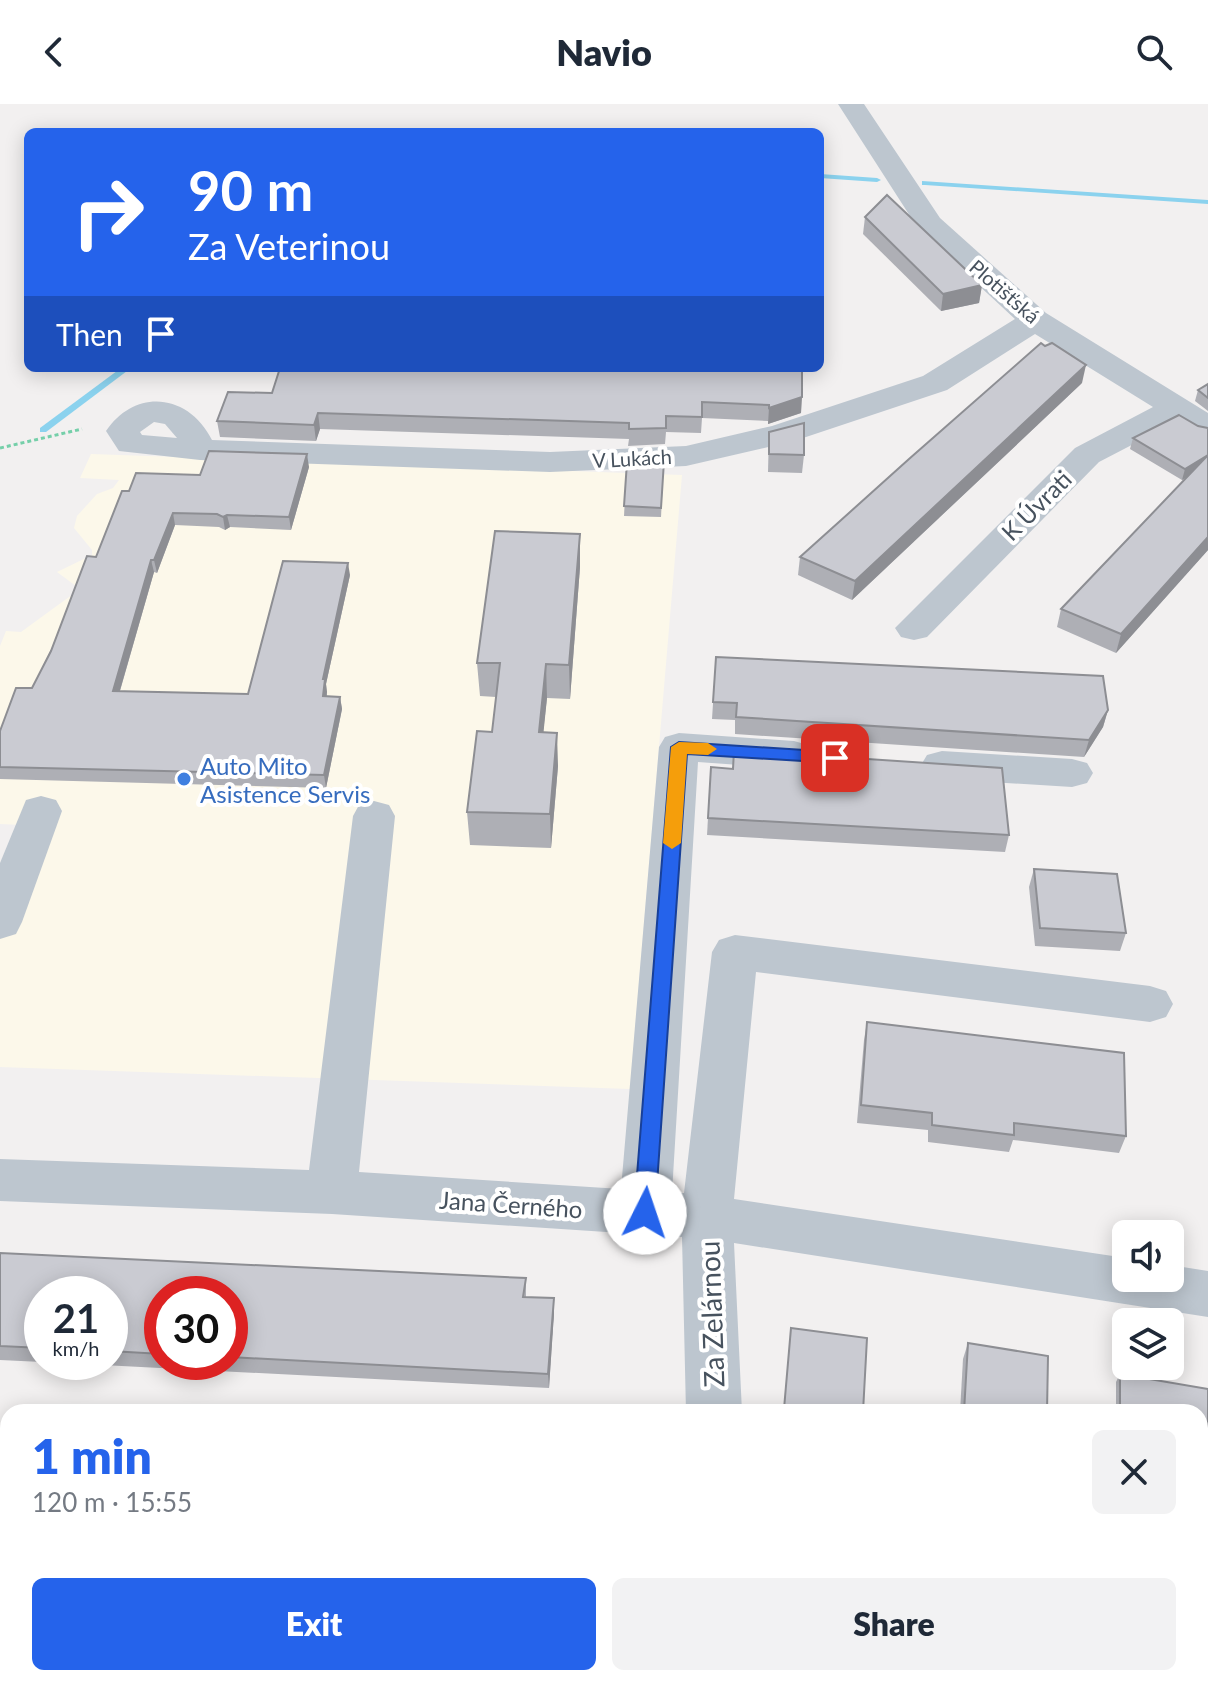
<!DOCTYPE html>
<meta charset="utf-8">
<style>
body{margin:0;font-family:Lato,sans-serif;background:#f2f2f3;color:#1f2937;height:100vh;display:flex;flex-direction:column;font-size:30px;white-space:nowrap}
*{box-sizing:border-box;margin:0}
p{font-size:26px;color:#747a83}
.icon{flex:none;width:44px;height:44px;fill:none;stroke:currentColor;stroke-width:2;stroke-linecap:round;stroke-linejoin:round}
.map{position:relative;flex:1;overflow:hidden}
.drawer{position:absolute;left:0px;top:1300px;width:1208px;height:282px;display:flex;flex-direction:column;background:#fff;border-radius:24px 24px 0 0;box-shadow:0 4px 20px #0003}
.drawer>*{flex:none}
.guide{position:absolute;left:24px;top:24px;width:800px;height:244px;border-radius:12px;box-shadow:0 4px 20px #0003;background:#2563eb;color:#fff;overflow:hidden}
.fabs{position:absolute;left:1112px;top:1116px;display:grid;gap:16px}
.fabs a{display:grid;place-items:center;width:72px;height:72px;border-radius:12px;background:#fff;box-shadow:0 4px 20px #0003;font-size:40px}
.speed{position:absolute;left:24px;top:1172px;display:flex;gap:16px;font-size:40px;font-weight:700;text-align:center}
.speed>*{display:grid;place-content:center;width:104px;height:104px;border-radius:50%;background:#fff;box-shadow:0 4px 20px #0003;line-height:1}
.speed small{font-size:20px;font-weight:400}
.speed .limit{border:12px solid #d22;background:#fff;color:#111}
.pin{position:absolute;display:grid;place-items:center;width:68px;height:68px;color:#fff;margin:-34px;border-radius:16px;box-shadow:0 4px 12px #0006}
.me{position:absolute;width:88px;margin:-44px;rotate:4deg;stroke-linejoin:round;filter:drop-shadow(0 0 6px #0008)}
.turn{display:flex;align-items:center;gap:28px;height:168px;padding:0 32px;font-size:36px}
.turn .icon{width:104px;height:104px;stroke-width:2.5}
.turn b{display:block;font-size:56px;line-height:68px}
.then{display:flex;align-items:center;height:76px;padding:0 32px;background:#0003;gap:16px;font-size:30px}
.round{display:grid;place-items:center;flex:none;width:84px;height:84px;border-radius:12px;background:#f2f2f3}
.overview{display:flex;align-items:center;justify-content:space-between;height:136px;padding:0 32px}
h1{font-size:48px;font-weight:800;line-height:60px;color:#2563eb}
.button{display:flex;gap:16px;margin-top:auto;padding:16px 32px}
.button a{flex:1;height:92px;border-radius:12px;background:#2563eb;color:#fff;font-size:32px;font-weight:800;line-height:92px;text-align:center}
.button a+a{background:#f2f2f3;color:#1f2937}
header{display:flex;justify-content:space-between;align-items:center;height:104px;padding:0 32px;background:#fff;font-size:36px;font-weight:800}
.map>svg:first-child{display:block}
.commercial{fill:#fcf8ea}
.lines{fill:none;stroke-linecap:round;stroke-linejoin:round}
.stream{fill:#8bd2ee;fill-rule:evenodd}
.path{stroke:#75cfa9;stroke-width:3;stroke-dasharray:4 3;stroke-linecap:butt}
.minor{fill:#bdc6cf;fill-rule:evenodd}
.wall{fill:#aeafb5;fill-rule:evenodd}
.shaded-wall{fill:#8d8e93}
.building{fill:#cacbd2;stroke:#8d8e93;stroke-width:2}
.route{fill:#2563eb;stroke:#184099;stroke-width:2}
.slow{fill:#f59e0b}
.shop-dot{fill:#3f7fe0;stroke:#fff;stroke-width:3}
.labels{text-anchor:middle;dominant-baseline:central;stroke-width:8;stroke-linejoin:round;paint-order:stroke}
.far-street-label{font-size:20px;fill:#47525e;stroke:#fff}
.street-label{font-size:24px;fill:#47525e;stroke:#fff}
.shop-label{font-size:24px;fill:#366cbe;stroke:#fff;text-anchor:start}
.near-street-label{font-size:28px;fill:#47525e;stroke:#fff}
</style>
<header><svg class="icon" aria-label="back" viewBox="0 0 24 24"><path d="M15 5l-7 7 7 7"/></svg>Navio<svg class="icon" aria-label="search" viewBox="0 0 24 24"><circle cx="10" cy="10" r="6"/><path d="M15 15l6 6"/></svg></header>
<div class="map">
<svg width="1208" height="1581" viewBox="0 0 1208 1581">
<rect width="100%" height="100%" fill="#f2f0f0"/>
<polygon class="commercial" points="91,350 682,371 630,985 0,963 0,785 22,721 0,720 0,542 6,527 21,528 80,485 57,468 92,451 92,446 74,424 77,412 97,390 113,384 119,376 80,374"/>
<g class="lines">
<g class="stream">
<polygon points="820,70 877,74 881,76 877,78 820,74"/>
<polygon points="922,77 1208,96 1208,100 925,81 922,81"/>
<polygon points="121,264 131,264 46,328 40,328 40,324"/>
</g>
<polyline class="path" points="0,344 82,325"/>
<g class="minor">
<path d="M838,0H864L940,114L1046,209L1208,309V333L1196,330L1176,318L1099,358L927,533L914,536L901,533L895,524L1075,344L1153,303L1035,230L947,286L794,337L686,362L550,368L200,356L119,347L106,327C136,283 189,290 212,336L550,348L686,342L772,322L923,272L1015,215L919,126ZM154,318L165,320L177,334L142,331L140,328Z"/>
<polygon points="679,629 794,637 808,641 814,651 808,661 794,665 698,658 672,1089 684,1089 712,848 719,836 735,831 1150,882 1166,887 1173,900 1166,913 1150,918 756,868 734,1095 1126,1154 1126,1174 1170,1174 1170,1161 1208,1167 1208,1213 734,1139 742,1308 686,1308 682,1133 332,1110 0,1097 0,1055 309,1066 353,712 359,701 374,697 389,701 395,712 359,1068 621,1085 659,643 665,633"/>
<polygon points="942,647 1072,655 1087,659 1093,669 1087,679 1072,683 942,675 927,671 921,661 927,651"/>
<polygon points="41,692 56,696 62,707 22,818 16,830 0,835 0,759 26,696"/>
<polygon points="8,1384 8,1445 0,1448 0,1387"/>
<polygon points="639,1574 751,1574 754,1581 636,1581"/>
</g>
</g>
<g class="wall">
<polygon points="865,113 982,181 979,199 941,207 863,130"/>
<polygon points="802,264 801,309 768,320 768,317 702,314 701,329 666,328 665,340 628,342 629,335 320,325 316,337 220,333 217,317 272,289"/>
<polygon points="1082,279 852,496 798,471 800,453"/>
<polygon points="1208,280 1208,307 1195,297 1198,286"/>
<polygon points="1198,322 1208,324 1208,446 1116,549 1057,523 1061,505 1186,374 1182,376 1130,345 1133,334"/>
<polygon points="769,328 804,351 802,369 768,368"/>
<polygon points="664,357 661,413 624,412 627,358"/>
<polygon points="309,363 291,426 230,423 225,426 219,423 175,421 157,469 154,468 120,587 248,590 350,471 326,580 327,592 340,593 342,605 326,684 0,675 0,627 32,584 129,387 200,371"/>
<polygon points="580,463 570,595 547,594 543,629 558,662 551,744 470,741 467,708 492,628 496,593 480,592 477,559"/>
<polygon points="716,553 1108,606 1103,623 1084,653 735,630 735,616 712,615"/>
<polygon points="711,663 1009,731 1005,748 707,731"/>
<polygon points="1034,765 1126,829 1120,847 1035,842 1029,783"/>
<polygon points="867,918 1126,1032 1119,1049 1013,1036 1009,1048 928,1038 928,1026 857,1019 864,936"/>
<path d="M0,1149L526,1174V1193L554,1209L549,1284L45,1258H110V1190H42V1258L0,1256ZM162,1190H230V1258H162Z"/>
<polygon points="968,1239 1047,1308 960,1308 963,1255"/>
<polygon points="1120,1270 1208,1285 1208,1357 1200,1356 1200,1308 1116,1308 1116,1278"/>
</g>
<g class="shaded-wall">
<polygon points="982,181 979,199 941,207 943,190"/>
<polygon points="1086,261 1082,279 852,496 855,477"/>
<polygon points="802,293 801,309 768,320 769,304"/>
<polygon points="318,309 320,325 316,337 314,321"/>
<polygon points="307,350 309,363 291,426 289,413"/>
<polygon points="1208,352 1208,360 1182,376 1185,365"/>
<polygon points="173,409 175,421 157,469 154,456"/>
<polygon points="227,411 230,423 225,426 223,413"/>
<polygon points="580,430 580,463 570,595 569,561"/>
<polygon points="1208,433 1208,446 1116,549 1121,530"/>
<polygon points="151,456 154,468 116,600 113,587"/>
<polygon points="348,459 350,471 326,580 327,588 325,605 323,592 323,575"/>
<polygon points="546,560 547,594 540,662 539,628"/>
<polygon points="340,593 342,605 326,684 324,671"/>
<polygon points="1108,606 1103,623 1084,653 1089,636"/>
<polygon points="557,629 558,662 551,744 550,710"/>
<polygon points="554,1194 554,1209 549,1284 548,1270"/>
</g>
<g class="building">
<polygon points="887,91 982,181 943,190 865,113"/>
<polygon points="1041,239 1045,242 1052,239 1086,261 855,477 800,453 909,355"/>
<polygon points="280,264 802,264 802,293 769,304 769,301 702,298 702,313 666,312 666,324 629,325 629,319 318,309 314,321 217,317 228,288 272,289"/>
<polygon points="1208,280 1208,294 1198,286"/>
<polygon points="1179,311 1198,322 1208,324 1208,351 1185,365 1133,334"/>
<polygon points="804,319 804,351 769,350 769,328"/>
<polygon points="209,347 307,350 289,413 227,411 223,413 217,410 173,409 154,456 151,456 113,587 248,590 283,457 348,459 323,575 325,575 323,592 340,593 324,671 0,663 0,627 16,584 32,584 51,547 87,452 96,453 122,387 129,387 136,369 200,371"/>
<polygon points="1208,351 1208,433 1121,530 1061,505"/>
<polygon points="664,357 661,404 624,402 627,358"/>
<polygon points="495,427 580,430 569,561 546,560 539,628 557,629 550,710 467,708 477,627 492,628 500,559 477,559"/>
<polygon points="716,553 1103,572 1108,606 1089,636 736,613 737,599 713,598"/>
<polygon points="734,646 1002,664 1009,731 708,714 711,663 733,665"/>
<polygon points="1034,765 1117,770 1126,829 1040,824"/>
<polygon points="867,918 1124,949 1126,1032 1014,1019 1014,1031 932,1021 932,1009 861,1001"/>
<polygon points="0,1149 526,1174 523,1193 554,1194 548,1270 230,1253 230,1190 162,1190 162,1250 110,1247 110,1190 42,1190 42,1244 0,1242"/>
<polygon points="791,1224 867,1234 863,1308 805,1308 784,1305"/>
<polygon points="968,1239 1048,1252 1047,1308 964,1308"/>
<polygon points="1120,1270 1208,1285 1208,1349 1200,1347 1200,1308 1120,1308"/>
</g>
<polygon class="route" points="679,638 835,648 844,654 835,659 687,650 655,1109 652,1115 645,1118 637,1115 634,1109 671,643"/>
<polygon class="slow" points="679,638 708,639 717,645 708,651 687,650 681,739 672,745 663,739 671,643"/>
<circle class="shop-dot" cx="184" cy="675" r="8"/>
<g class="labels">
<g class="far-street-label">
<text transform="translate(1005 187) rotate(41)">Plotišťská</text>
<text transform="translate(632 354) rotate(-3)">V Lukách</text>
</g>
<g class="street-label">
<text transform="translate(1036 401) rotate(-45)">K Úvrati</text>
<text transform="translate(511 1100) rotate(4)">Jana Černého</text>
</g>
<g class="shop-label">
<text x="200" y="661">Auto Mito<tspan x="200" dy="28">Asistence Servis</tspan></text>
</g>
<g class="near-street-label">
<text transform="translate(711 1210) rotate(-92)">Za Zelárnou</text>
</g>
</g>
</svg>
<div class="fabs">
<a><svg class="icon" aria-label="sound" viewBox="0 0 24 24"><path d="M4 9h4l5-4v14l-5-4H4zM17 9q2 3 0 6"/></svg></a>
<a><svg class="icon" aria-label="layers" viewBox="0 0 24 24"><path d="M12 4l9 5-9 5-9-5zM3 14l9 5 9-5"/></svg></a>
</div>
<div class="speed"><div>21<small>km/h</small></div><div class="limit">30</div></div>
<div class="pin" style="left:835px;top:654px;background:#d93025"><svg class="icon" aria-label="arrive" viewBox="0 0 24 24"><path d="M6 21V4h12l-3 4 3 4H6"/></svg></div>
<svg class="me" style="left:645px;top:1109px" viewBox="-20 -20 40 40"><circle r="19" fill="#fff"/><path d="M0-13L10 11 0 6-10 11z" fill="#2563eb"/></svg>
<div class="guide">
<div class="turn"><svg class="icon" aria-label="right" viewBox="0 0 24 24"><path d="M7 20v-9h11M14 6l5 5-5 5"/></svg><div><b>90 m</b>Za Veterinou</div></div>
<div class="then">Then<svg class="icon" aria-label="arrive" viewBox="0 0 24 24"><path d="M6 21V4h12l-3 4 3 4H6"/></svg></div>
</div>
<section class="drawer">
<div class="overview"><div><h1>1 min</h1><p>120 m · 15:55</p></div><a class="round"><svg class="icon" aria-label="close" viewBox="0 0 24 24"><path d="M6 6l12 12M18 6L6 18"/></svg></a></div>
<div class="button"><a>Exit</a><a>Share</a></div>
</section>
</div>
